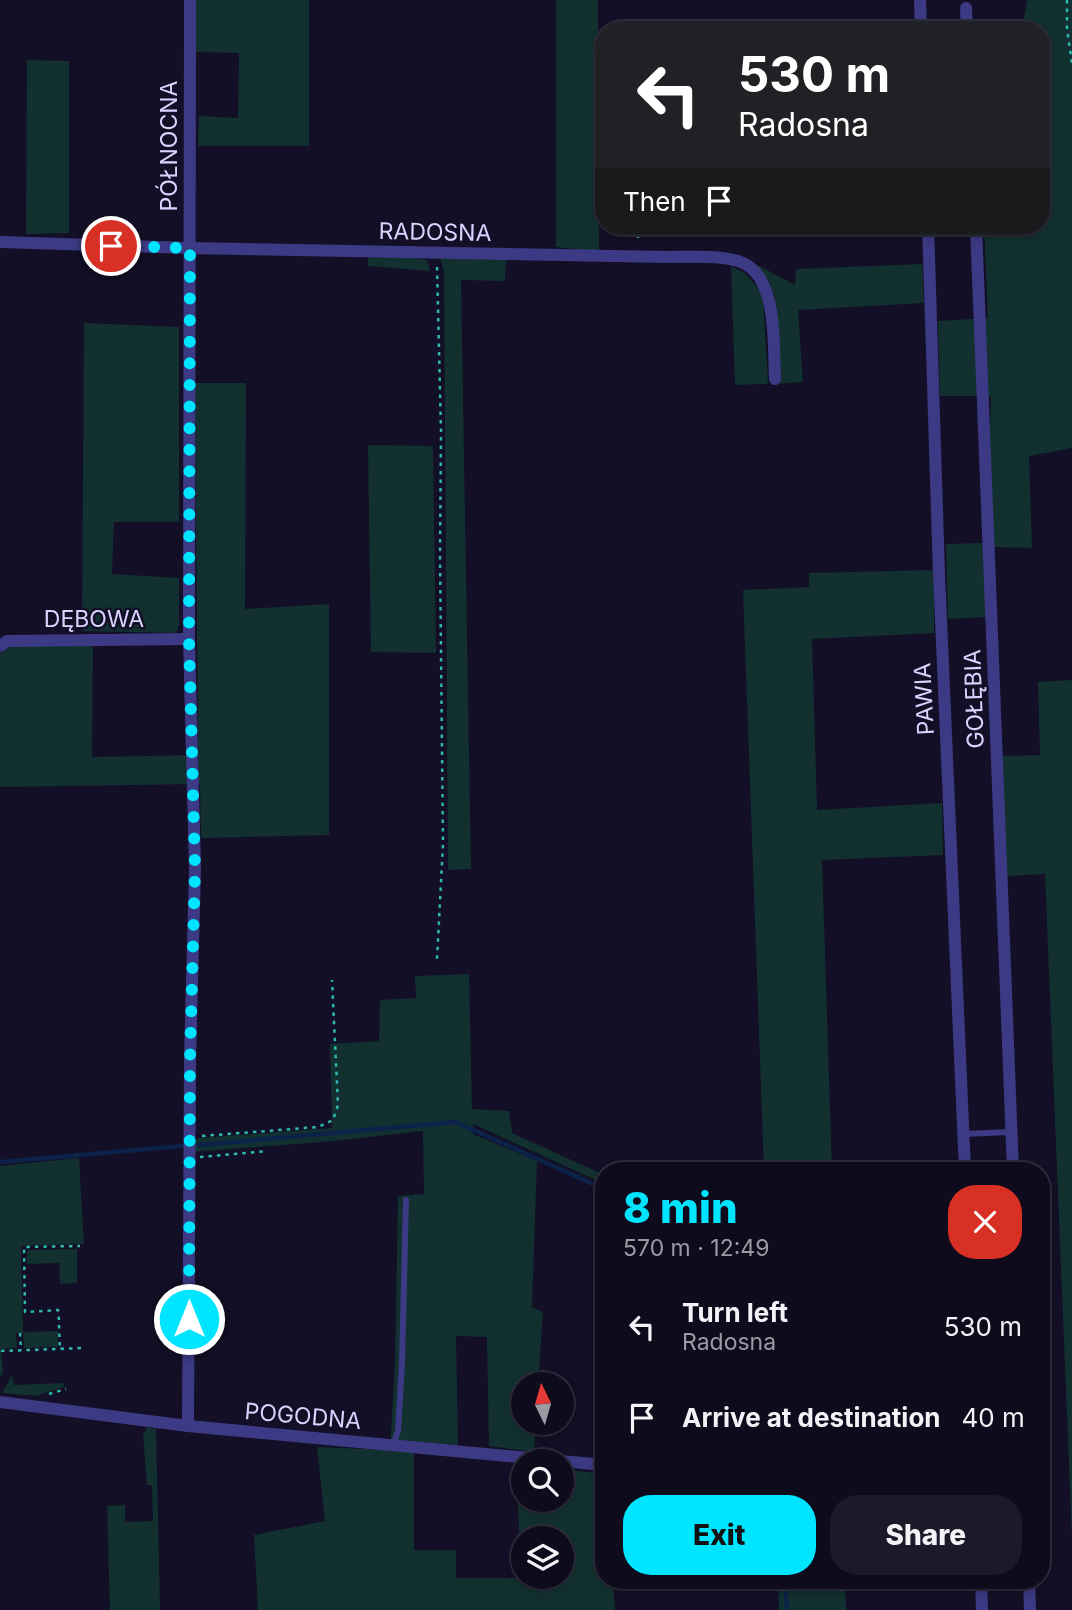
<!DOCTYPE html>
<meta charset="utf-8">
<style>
body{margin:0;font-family:Inter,sans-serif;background:#1c1929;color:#f1f3f6;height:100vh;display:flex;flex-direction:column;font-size:26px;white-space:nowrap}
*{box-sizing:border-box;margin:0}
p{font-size:23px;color:#9b9ba3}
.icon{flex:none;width:38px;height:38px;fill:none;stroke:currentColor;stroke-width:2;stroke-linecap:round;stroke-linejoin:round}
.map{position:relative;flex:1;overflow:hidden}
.details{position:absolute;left:595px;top:1162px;width:455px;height:427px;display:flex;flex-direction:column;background:#0e0b1c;border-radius:28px;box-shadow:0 4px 10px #0003,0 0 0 2px #2e2b3b}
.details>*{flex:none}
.top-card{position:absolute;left:595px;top:21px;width:455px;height:214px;border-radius:28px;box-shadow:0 4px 10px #0003,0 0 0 2px #2e2b3b;background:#202124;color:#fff;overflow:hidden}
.needle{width:46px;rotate:355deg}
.buttons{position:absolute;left:511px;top:1372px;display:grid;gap:14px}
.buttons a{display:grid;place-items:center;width:63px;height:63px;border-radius:50%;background:#0e0b1c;box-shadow:0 4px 10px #0003,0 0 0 2px #2e2b3b;font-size:35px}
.pin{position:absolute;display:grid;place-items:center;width:60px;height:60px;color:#fff;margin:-30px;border:4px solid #fff;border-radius:50%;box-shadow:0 2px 7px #0007}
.me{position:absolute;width:77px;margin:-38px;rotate:0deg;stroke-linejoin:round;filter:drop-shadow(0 0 5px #0008)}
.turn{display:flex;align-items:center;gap:24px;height:147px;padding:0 28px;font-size:32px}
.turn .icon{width:91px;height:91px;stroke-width:2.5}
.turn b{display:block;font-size:49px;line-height:60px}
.then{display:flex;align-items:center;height:66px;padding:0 28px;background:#0003;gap:14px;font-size:26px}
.round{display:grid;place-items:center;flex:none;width:74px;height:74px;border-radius:28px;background:#1c1929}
.headline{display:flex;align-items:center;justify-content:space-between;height:119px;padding:0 28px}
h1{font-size:42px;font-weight:800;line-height:52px;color:#00e5ff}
.primary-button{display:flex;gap:14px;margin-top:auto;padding:14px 28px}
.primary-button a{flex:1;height:80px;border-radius:28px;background:#00e5ff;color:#111;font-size:28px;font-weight:800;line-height:80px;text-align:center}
.primary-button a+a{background:#1c1929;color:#f1f3f6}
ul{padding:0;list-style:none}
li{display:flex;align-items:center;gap:21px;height:91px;padding:0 28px}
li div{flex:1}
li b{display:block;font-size:26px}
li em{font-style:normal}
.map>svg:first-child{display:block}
.green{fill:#12302f;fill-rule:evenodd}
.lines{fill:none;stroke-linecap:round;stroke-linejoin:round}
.stream{stroke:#0c2248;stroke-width:4.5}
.path{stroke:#2fb8b0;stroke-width:2.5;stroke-dasharray:3.5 5;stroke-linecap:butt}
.service{stroke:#3d3a85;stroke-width:6}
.minor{stroke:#3d3a85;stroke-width:12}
.route{stroke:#00e5ff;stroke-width:12;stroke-dasharray:0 21.6}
.labels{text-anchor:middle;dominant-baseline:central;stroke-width:5;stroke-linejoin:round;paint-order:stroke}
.street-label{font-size:23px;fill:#d9d4ff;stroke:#130f26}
</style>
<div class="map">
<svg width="1072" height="1610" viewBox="0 0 1072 1610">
<rect width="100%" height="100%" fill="#130f26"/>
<g class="green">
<polygon points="196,0 309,0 309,146 198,146 199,116 238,118 239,53 196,52"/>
<polygon points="556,0 598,0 599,252 556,247"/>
<polygon points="1027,0 1072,0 1072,448 1029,456 1032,548 993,547 989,458 991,396 940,396 938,321 988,318 984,226 1041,226 1041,30 1022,30"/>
<polygon points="27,60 69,61 69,233 26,234"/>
<polygon points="368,257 416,258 427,260 430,271 368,266"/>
<polygon points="440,258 506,259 505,281 461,280 471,869 448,870 444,271"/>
<polygon points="756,264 795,285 796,269 922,264 924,303 798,310 803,382 777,384 775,298 769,281"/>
<polygon points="731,266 745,273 763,294 768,384 735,385"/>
<polygon points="84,323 179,327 179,522 114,522 112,574 179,578 179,625 176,633 82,631"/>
<polygon points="195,383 246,383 245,609 329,604 329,835 201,838 200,784 0,787 0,653 13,645 93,645 92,757 198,755"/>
<polygon points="368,445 433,446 436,653 371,652"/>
<polygon points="985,543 988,617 948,619 946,544"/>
<polygon points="934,570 934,633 812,639 817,810 942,803 943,855 822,860 832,1171 764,1171 743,590 809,587 809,573"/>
<polygon points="1072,680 1072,1538 1045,874 1007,876 1002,756 1040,755 1038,682"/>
<path d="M469,974L472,1109L509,1111L512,1133L604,1175V1184L473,1124V1134L537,1161L532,1307L543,1312L538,1384H523V1423H536L534,1452L489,1446L487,1337L456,1336L458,1445L414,1442V1550H456V1578H521L517,1483L522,1482L521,1465H523V1500H562V1469L604,1474V1580H613L615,1610H258L254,1535L325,1521L317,1447L390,1450L395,1362L398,1196L424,1194L423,1131L333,1141L193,1152L196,1140L199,1138L332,1128L330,1044L379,1041L380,1000L416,998L415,976ZM523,1538H562V1577H523Z"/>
<polygon points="79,1158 84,1244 21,1246 23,1332 58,1331 58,1347 24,1348 23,1333 16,1333 17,1348 1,1349 3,1372 0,1377 0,1166"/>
<polygon points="77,1249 77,1283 60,1284 59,1263 27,1264 27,1250"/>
<polygon points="12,1375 14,1385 63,1383 64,1387 36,1396 2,1393"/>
<polygon points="147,1427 156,1429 160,1610 110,1610 107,1506 125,1505 125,1522 153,1521 152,1485 147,1485 143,1435"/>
<polygon points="778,1580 845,1580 846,1610 779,1610"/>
</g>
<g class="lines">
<g class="stream">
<polyline points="199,1145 456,1122 604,1189"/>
<polyline points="0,1162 182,1146"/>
<polyline points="785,1580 787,1610"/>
</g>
<g class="path">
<polyline points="1067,0 1067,29 1072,63"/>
<polyline points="638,226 638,243"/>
<polyline points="437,267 441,431 440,555 443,844 437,959"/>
<polyline points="202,1136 318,1127 333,1120 338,1105 332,980"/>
<polyline points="200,1157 267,1151"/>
<polyline points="59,1320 58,1310 25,1312 24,1247 80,1246"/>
<polyline points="59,1325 60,1349"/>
<polyline points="20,1333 21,1350"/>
<polyline points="1,1351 83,1348"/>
<polyline points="49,1394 66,1389"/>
</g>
<g class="service">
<polyline points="963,1134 1011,1132"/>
<polyline points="393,1445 398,1431 402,1363 406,1200"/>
</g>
<g class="minor">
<polyline points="920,0 921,30"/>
<polyline points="966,8 967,30"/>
<polyline points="928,226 939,574 965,1171"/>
<polyline points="976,226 1013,1171"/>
<path d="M0,242L190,248L667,257C689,257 717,255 738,261C779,273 773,345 775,379"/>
<polyline points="0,646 7,641 189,639"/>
<polyline points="0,1402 188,1426 604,1465"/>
<polyline points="188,1426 190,1059 195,869 189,639 190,0"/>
<polyline points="981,1580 982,1610"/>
<polyline points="1029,1580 1030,1610"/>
</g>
</g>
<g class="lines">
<polyline class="route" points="111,246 190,248 189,639 195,869 190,1059 189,1319"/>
</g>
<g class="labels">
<g class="street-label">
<text transform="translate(169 146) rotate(-90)">PÓŁNOCNA</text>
<text transform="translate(435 232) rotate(1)">RADOSNA</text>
<text x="94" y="619">DĘBOWA</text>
<text transform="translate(924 699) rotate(-93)">PAWIA</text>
<text transform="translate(974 699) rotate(-92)">GOŁĘBIA</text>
<text transform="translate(303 1416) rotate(5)">POGODNA</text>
</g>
</g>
</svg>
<div class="buttons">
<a><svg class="needle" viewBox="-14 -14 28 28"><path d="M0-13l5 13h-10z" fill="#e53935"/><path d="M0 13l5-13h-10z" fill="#9b9ba3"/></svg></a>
<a><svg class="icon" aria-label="search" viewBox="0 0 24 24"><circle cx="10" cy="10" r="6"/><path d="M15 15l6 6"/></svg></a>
<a><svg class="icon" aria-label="layers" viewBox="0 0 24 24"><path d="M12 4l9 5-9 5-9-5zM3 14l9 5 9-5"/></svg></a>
</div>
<div class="pin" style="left:111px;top:246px;background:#d93025"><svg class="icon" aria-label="arrive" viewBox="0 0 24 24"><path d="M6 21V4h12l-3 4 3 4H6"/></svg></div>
<svg class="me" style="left:189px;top:1319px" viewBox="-20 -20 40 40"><circle r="17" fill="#00e5ff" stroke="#fff" stroke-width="3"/><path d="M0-11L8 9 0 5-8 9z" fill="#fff"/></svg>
<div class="top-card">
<div class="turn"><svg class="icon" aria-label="left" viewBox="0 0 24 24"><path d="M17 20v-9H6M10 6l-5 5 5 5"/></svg><div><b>530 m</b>Radosna</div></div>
<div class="then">Then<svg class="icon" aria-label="arrive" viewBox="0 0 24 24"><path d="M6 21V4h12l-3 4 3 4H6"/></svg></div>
</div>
<section class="details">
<div class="headline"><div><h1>8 min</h1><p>570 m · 12:49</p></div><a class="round" style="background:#d93025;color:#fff"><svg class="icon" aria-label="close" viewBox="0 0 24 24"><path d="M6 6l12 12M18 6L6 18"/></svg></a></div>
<ul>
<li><svg class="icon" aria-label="left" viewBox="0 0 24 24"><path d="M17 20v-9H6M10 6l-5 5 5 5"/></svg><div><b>Turn left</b><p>Radosna</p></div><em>530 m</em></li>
<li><svg class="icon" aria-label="arrive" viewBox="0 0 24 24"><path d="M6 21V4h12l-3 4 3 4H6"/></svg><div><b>Arrive at destination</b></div><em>40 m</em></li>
</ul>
<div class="primary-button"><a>Exit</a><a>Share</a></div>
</section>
</div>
